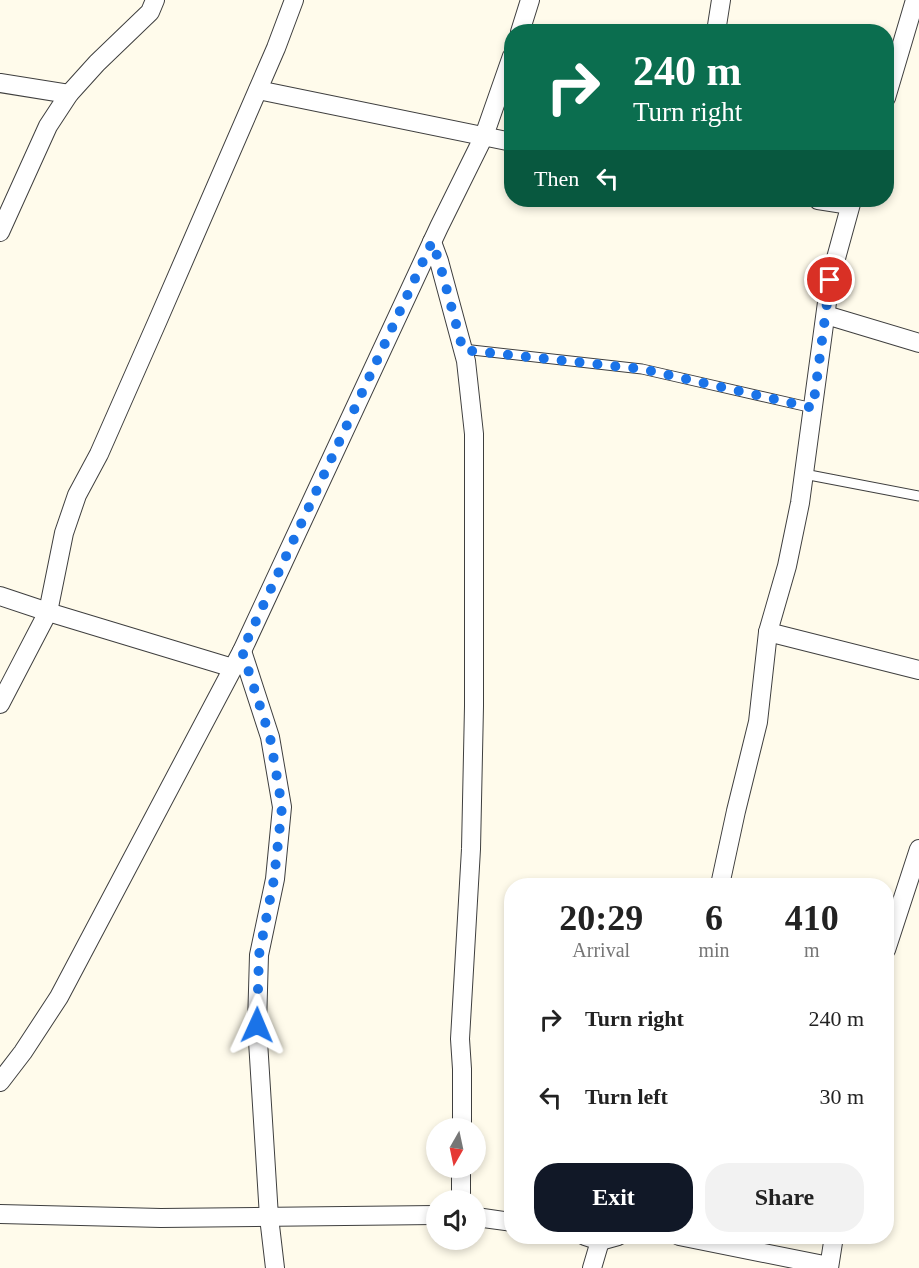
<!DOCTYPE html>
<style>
body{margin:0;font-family:Georgia,serif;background:#f2f2f2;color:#222;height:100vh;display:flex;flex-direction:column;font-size:22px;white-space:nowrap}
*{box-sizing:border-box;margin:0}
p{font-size:20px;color:#767676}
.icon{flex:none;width:33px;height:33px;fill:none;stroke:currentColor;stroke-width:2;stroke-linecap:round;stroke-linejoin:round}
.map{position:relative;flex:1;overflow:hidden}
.side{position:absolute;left:504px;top:878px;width:390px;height:366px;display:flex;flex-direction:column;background:#fff;border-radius:24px;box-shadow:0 3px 9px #0003}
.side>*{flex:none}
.top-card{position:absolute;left:504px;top:24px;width:390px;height:183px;border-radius:24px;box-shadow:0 3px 9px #0003;background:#0b6e4f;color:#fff;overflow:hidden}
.needle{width:39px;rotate:189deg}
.buttons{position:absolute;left:426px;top:1118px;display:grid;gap:12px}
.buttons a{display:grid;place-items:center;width:60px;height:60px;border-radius:50%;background:#fff;box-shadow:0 3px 9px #0003;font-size:30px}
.pin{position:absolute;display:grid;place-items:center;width:51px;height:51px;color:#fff;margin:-26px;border:3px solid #fff;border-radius:50%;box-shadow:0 2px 6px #0007}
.me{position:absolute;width:66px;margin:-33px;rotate:1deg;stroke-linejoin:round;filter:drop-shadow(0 0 4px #0008)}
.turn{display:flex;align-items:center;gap:21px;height:126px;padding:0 30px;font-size:27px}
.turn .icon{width:78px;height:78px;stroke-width:2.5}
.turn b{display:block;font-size:42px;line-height:51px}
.then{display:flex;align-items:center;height:57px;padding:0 30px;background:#0003;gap:12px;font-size:22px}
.eta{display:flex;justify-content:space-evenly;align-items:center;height:102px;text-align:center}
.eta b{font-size:36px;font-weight:700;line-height:42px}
.button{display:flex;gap:12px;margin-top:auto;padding:12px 30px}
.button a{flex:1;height:69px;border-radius:24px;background:#111827;color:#fff;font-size:24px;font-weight:700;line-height:69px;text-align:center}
.button a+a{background:#f2f2f2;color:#222}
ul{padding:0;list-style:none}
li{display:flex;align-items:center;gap:18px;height:78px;padding:0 30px}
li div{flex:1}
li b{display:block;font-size:22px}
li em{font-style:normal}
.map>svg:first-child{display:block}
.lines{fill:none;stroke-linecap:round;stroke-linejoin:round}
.lane-casing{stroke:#3f3f3f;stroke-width:11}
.street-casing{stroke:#3f3f3f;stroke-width:20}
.lane{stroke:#fff;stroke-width:9}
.street{stroke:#fff;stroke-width:18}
.route{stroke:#1a73e8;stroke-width:10;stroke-dasharray:0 18}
</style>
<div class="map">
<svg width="919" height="1268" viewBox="0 0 919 1268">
<rect width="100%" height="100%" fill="#fffbeb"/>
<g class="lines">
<g class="lane-casing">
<g id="lane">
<polyline points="463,349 642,369 813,408"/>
<polyline points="804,474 919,496"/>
</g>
</g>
<g class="street-casing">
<g id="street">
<polyline points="520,32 530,0"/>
<polyline points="716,32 721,0"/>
<polyline points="0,83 69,94"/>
<polyline points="258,90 512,142"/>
<polyline points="886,98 915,0"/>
<polyline points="818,200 850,205"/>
<polyline points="0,232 48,126 69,94 97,63 150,12 155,0"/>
<polyline points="432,242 439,261 466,361 474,434 474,706 471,849 460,1039 462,1069 462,1128"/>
<polyline points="826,315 919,343"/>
<polyline points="0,596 48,612 233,668"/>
<polyline points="768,632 919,670"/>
<polyline points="242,651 270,737 282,807 275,879 259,955 257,1025 269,1217 275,1268"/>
<polyline points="0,704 48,612 64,533 77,495 99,454 158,320 276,48 294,0"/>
<polyline points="720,885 736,811 758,722 768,632 787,566 800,503 830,280 852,200"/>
<polyline points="886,950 919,849"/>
<polyline points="0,1082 23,1052 59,997 242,651 439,227 484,136 512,56"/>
<polyline points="461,1200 461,1167"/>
<polyline points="0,1214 161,1218 436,1215"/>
<polyline points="476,1217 512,1222"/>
<polyline points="585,1236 600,1241 618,1236"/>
<polyline points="679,1236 829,1266"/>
<polyline points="592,1268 600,1241"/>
<polyline points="829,1268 834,1236"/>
</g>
</g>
<use href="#lane" class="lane"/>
<use href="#street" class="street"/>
</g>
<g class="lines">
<polyline class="route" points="257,1025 259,955 274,879 282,807 270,737 242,651 432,242 439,261 463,350 642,369 813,408 830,280"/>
</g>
</svg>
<div class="buttons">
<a><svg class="needle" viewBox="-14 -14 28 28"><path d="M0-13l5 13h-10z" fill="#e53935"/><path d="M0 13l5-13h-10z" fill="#767676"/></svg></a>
<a><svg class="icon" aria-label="sound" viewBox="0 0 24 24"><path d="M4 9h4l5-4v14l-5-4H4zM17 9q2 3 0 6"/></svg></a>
</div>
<div class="pin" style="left:830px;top:280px;background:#d93025"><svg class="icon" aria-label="arrive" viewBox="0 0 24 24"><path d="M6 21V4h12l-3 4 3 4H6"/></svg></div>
<svg class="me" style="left:257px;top:1025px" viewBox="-20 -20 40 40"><path d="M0-17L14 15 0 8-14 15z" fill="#1a73e8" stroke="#fff" stroke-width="4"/></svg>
<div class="top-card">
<div class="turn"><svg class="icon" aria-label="right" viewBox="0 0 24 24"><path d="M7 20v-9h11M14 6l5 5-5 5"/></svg><div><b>240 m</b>Turn right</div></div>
<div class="then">Then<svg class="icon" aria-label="left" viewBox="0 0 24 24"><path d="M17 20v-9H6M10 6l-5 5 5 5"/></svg></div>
</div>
<section class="side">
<div class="eta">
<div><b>20:29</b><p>Arrival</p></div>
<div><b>6</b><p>min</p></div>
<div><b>410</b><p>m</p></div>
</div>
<ul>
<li><svg class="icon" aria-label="right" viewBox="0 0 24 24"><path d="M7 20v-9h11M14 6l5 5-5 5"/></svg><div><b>Turn right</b></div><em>240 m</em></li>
<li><svg class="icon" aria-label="left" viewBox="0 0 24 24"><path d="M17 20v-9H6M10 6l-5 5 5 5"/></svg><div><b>Turn left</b></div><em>30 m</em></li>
</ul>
<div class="button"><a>Exit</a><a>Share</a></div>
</section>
</div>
